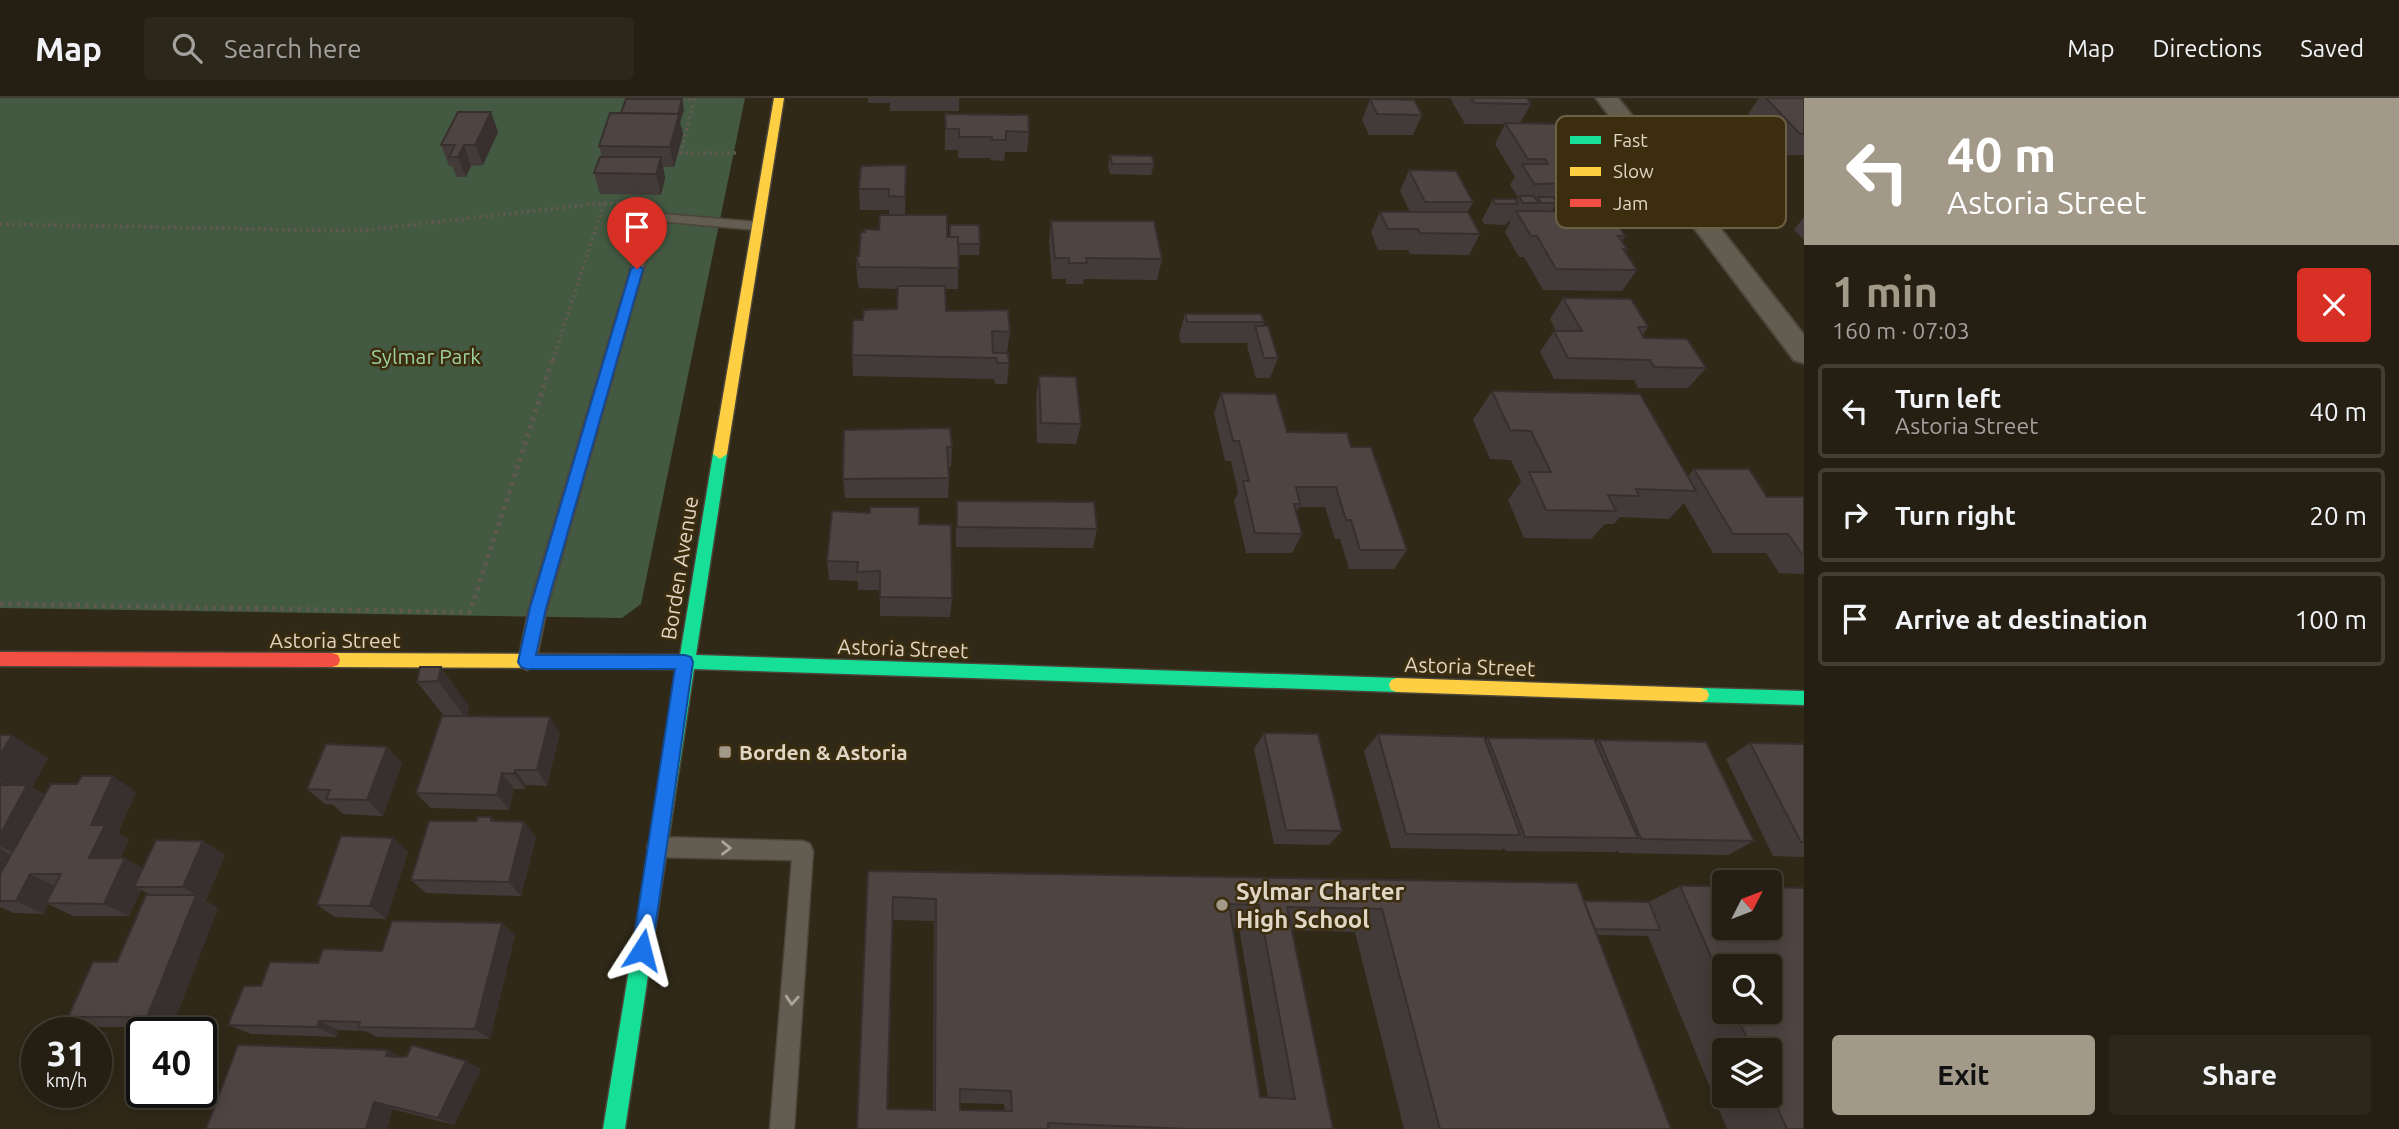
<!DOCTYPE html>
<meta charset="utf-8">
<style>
body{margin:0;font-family:Ubuntu,sans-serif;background:#2c271b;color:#f1f3f6;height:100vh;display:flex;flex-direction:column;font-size:26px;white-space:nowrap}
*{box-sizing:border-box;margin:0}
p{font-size:23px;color:#a3a29f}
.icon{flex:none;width:38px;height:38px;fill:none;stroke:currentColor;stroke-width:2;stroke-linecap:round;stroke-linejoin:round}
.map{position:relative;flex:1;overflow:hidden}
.panel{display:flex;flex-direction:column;background:#241f12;width:595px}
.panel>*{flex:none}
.top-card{background:#a29988;color:#fff;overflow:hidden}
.needle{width:46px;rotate:48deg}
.fabs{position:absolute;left:1712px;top:772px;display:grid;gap:14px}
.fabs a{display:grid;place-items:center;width:70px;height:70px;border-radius:7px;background:#241f12;box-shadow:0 4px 18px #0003,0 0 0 2px #413d32;font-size:35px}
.speed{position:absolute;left:21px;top:919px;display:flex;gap:14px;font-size:35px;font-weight:700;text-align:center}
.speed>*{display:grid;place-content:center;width:91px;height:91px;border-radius:50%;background:#241f12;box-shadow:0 4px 18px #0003,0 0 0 2px #413d32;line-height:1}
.speed small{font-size:18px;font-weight:400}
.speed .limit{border:4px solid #111;border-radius:10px;background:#fff;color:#111}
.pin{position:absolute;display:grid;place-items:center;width:60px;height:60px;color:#fff;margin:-72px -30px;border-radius:50% 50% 50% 0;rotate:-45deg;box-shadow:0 0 7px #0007}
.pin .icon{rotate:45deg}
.me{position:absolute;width:77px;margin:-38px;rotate:9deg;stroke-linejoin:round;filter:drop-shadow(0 0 5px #0008)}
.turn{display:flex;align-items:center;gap:24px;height:147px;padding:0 28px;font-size:32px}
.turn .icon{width:91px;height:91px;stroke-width:2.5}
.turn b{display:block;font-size:49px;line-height:60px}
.round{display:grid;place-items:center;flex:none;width:74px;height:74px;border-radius:7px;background:#2c271b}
.summary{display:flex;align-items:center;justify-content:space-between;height:119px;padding:0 28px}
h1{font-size:42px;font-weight:700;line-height:52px;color:#a29988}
.cta{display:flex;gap:14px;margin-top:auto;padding:14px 28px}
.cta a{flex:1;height:80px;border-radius:7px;background:#a29988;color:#111;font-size:28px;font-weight:700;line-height:80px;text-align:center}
.cta a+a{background:#2c271b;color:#f1f3f6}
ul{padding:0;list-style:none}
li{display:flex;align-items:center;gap:21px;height:94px;margin:0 14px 10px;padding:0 14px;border:4px solid #413d32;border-radius:7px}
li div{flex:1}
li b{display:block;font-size:26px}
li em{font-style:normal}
header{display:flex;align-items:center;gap:42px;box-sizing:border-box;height:98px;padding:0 35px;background:#241f12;border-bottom:2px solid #413d32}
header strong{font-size:33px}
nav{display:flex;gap:38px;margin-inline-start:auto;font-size:24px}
.search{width:490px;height:63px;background:#2c271b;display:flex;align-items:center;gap:18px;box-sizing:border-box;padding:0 24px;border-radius:7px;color:#a3a29f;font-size:26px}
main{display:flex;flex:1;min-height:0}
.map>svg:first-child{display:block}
.green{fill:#445942}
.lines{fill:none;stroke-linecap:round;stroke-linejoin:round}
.lane-casing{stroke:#4c4539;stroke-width:3}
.street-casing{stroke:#4c4539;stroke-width:4}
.fast-casing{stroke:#4c4539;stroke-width:3}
.slow-casing{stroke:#4c4539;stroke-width:3}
.jam-casing{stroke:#4c4539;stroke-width:3}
.path-far1{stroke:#5f5a4d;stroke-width:3.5;stroke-dasharray:2.5 3.5;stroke-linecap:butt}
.path{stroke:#5f5a4d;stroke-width:4.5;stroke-dasharray:3.5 5;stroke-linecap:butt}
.lane{fill:#635c50;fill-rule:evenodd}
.street{fill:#635c50;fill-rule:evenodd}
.fast{fill:#16e098;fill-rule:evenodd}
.slow{fill:#ffcf43;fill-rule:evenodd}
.jam{fill:#f24e42;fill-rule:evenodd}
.wall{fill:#433b39;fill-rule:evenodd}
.shaded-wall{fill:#37302e}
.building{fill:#4e4542;stroke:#37302e;stroke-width:2;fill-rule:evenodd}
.oneway{stroke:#ada596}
.route{fill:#1a73e8;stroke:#114b97;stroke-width:2}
.poi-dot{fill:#a29988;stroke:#3b2d0e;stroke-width:2.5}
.labels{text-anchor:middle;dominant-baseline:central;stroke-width:5;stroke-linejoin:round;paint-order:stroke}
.park-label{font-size:21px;fill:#9dd0a0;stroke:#3b2d0e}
.street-label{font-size:21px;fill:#dfd6c5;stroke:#3b2d0e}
.poi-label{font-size:21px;font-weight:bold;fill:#dfd6c5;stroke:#3b2d0e;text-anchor:start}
.near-poi-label{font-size:24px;font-weight:bold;fill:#dfd6c5;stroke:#3b2d0e;text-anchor:start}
.key{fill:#3b2d0e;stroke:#6c6045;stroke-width:2}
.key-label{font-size:19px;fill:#dfd6c5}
</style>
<header>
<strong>Map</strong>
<div class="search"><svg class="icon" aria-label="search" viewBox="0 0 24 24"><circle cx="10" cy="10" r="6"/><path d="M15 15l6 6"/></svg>Search here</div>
<nav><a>Map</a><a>Directions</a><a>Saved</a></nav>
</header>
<main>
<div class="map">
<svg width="1804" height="1031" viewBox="0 0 1804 1031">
<rect width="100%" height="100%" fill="#302918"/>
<polygon class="green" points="0,0 745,0 641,506 622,520 0,510"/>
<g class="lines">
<g class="lane-casing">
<g id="lane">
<polygon points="652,115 757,124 763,128 757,132 657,123 547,510 536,564 533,569 527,572 521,569 518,564 529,510 646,119"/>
<polygon points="657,739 803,743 810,746 813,753 794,1031 770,1031 792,762 657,759 650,756 647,749 650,742"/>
</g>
</g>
<g class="street-casing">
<polygon id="street" points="1596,0 1618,0 1804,237 1804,265 1794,262"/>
</g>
<g class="fast-casing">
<g id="fast">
<polygon points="720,351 727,356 696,557 1397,580 1403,582 1405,587 1403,592 1397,594 694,571 625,1031 603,1031 678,571 544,570 538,568 536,563 538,558 544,556 680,557 713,356"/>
<polygon points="1701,590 1804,593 1804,607 1701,604 1695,602 1693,597 1695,592"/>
</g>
</g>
<g class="slow-casing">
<g id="slow">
<polygon points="774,0 784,0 727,356 720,361 713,356"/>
<polygon points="332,555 544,556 550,558 552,563 550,568 544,570 332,569 326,567 324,562 326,557"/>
<polygon points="1397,580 1701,590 1707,592 1709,597 1707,602 1701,604 1397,594 1391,592 1389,587 1391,582"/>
</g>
</g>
<g class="jam-casing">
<polygon id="jam" points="0,554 332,555 338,557 340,562 338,567 332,569 0,568"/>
</g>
<g class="path-far1">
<polyline points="646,0 694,1 681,55 737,55"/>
<polyline points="0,126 359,133 604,105 630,106"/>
<polyline points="553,262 604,105"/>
</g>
<polyline class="path" points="0,506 470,514 553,260"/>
<use href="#lane" class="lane"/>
<use href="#street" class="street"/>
<use href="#fast" class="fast"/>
<use href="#slow" class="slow"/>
<use href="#jam" class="jam"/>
</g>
<g class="wall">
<polygon points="868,0 959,0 959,13 890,13 890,5 868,5"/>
<path d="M1450,0H1527L1531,6L1520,25L1596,85L1588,99L1603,107L1599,114L1625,138L1622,143L1627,151L1625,154L1637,172L1622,193L1543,192L1524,159H1519L1505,134L1510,124L1509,122L1506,127L1484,126L1482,122L1493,101L1516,103L1518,99L1510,87L1515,79L1495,46L1505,26H1465ZM1556,106H1559L1555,113H1552Z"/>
<polygon points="1759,0 1804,0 1804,57 1784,57 1748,16"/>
<polygon points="682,1 684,12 680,24 683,36 674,69 663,69 665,80 661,97 600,96 594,75 602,59 599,48 621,15"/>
<polygon points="1370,1 1422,17 1413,37 1369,37 1362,22"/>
<polygon points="491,14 498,34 483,67 471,68 466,79 457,79 452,68 449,68 441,47"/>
<polygon points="945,16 1029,34 1027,54 1005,54 1004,63 990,62 991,60 958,60 958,52 945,52"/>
<polygon points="1110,57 1154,66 1151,77 1110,76 1108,68"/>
<polygon points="906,67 905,117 947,139 949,139 950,127 980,146 979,157 958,157 958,191 945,191 946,213 1010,234 1007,254 993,254 1009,265 1007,286 995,286 994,281 853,278 852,257 863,222 897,211 897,191 859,190 857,179 856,158 859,158 865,134 879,132 889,117 889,112 860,112 859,91"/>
<polygon points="1409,72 1473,104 1467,114 1480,136 1469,157 1410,156 1408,152 1378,152 1371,134 1380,114 1410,114 1400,93"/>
<polygon points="1804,119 1804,142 1794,132"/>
<polygon points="1051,123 1162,161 1157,182 1084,181 1083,186 1066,186 1066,181 1052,181 1049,143"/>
<polygon points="1563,200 1648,229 1643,237 1644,240 1706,270 1688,290 1638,290 1634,282 1554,281 1540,254 1554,233 1556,233 1550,221"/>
<polygon points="1185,216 1264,224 1263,228 1278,260 1270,280 1256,280 1247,248 1249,245 1181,245 1179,237"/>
<polygon points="1039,278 1081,326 1076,346 1037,345 1036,298"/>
<polygon points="1492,293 1688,378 1694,371 1767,399 1804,399 1804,476 1779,475 1766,455 1713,455 1684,405 1669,421 1620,419 1614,426 1605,426 1591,441 1524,440 1508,402 1521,384 1511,362 1490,361 1473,322"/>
<polygon points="1221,295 1287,334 1351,349 1407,452 1394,471 1349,471 1340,441 1335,441 1325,409 1299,409 1296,415 1302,436 1292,455 1246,455 1234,403 1238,394 1231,363 1225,363 1214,315"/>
<polygon points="844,332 952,349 951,369 948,369 949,380 948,400 845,400 843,381"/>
<polygon points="957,403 1097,431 1093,450 956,449 956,422"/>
<polygon points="919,426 952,500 950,519 880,518 880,492 858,492 858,483 829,482 827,463"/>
<polygon points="420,569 469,608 467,618 560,635 547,688 526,687 525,691 514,691 509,712 431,710 416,695 444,618 417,584"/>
<polygon points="1264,635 1342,733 1329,747 1274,746 1254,651"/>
<polygon points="1378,636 1486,642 1488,640 1596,644 1599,642 1754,743 1728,757 1619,755 1618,752 1615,754 1506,753 1504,750 1502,752 1391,750 1364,653"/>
<polygon points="0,637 48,660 32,689 45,697 136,694 118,735 129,742 120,760 125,760 143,771 203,743 225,757 206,802 204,802 218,810 172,929 96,929 68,919 117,864 151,797 141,792 129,818 73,818 48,806 44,816 14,815 0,809"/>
<polygon points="1750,645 1804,646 1804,759 1773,758 1726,661"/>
<polygon points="402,665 383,718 343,716 333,707 325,706 307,691"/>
<polygon points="491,719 495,723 524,724 536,739 521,798 426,795 411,782 477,723"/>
<polygon points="393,740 408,754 386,821 335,819 317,807"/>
<path d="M868,773L1577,785L1584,803L1649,804L1680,788H1724V830H1769V789L1804,790V1031H1727L1648,838L1597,837L1671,1031H1404L1355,834L1292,832L1333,1031H857ZM893,822L934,823L933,1012L888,1011ZM1232,829L1239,830L1268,999H1260ZM1724,868H1769V914H1724ZM1724,952H1769V998H1724ZM960,1005L1004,1006L1005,1013L960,1012Z"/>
<polygon points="515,837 490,941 377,939 365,933 338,932 337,939 251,936 228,927 261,888 318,865 382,853"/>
<polygon points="388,952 401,959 481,971 454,1027 393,1011 206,1031"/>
</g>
<g class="shaded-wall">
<polygon points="682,1 684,12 680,24 683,36 674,69 670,49"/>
<polygon points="491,14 498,34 483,67 475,47"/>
<polygon points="464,47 471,68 466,79 458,59"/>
<polygon points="661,59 665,80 661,97 656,76"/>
<polygon points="441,569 469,608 467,622 438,583"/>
<polygon points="550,619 560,635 547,688 537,672"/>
<polygon points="12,637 48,660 32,689 64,708 35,766 0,748 0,657"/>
<polygon points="387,649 402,665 383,718 367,702"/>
<polygon points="515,672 526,687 525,691 514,676"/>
<polygon points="502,675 514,691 509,712 497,697"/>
<polygon points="113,678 136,694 118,735 129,742 114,774 89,760 91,727"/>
<polygon points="524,724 536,739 521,798 509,784"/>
<polygon points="393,740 408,754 386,821 370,808"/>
<polygon points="203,743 225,757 206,802 183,789"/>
<polygon points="0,751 29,766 0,796"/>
<polygon points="125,760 149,774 134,789 141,792 129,818 104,806"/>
<polygon points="30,776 57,789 46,805 48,806 44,816 16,803"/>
<polygon points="196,797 218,810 172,929 147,919"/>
<polygon points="893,799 893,822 888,1024 887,1011"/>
<polygon points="502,825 515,837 490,941 475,931"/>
<polygon points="319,923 338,932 337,939 317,929"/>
<polygon points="80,925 108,935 96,962 96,934 76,934"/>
<polygon points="388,952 405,961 386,958"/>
<polygon points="466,963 481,971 454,1027 438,1020"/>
<polygon points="374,1004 393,1011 387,1031 366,1031"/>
</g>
<g class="building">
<polygon points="1471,0 1527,0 1531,6 1475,5"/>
<polygon points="1766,0 1804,0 1804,36 1800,36"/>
<polygon points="626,1 682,1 678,16 621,15"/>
<polygon points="1370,1 1414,2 1422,17 1377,16"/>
<polygon points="458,14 491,14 475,47 464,47 458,59 449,59 455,47 441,47"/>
<polygon points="610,15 679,16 670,49 599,48"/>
<polygon points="945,16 1028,17 1029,34 1006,33 1006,42 992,42 992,39 959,39 959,31 946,31"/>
<polygon points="1505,25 1556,26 1596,85 1534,86 1522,66 1548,66 1545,61 1528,61"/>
<polygon points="1110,57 1152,58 1154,66 1112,66"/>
<polygon points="600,59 661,59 656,76 594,75"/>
<polygon points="906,67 905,99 889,98 889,91 859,91 861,68"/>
<polygon points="1409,72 1456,73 1473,104 1425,104"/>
<polygon points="1519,98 1534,98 1538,105 1523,105"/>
<polygon points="1538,99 1553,99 1557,105 1541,105"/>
<polygon points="1493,101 1515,101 1518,106 1495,106"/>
<polygon points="1516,113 1609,114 1625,138 1618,138 1627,151 1623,151 1637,172 1556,171 1537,138 1531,138"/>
<polygon points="1380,114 1468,114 1480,136 1420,135 1418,131 1388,131"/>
<polygon points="880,117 947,117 947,139 958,139 959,170 859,169 856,158 859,158 861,134 865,134 865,131 879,132"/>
<polygon points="1051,123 1154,123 1162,161 1086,160 1087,165 1069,165 1069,160 1055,160"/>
<polygon points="950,127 979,127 980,146 958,146 958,139 950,139"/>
<polygon points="898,188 945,188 946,213 1008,212 1010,234 992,233 993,255 1008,255 1009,265 997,265 996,260 852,257 853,222 863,222 864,212 897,211"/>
<polygon points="1563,200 1631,201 1648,229 1638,229 1644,240 1687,241 1706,270 1654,269 1650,262 1568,260 1554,233 1582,233"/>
<polygon points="1185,216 1261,216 1264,224 1187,224"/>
<polygon points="1255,228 1268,228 1278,260 1264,260"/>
<polygon points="1039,278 1076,279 1081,326 1041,325"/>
<polygon points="1492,293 1640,296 1696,393 1636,391 1639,398 1608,397 1616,413 1546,412 1529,374 1551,374 1531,333 1510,332"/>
<polygon points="1221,295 1276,296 1287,334 1347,335 1351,349 1371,349 1407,452 1360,452 1351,422 1346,422 1336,389 1296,389 1300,406 1294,406 1302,436 1255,435 1243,383 1249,383 1239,343 1233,343"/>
<polygon points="950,330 952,349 947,349 949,380 843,381 844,332"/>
<polygon points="1694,371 1749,371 1767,399 1804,399 1804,456 1802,456 1788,436 1733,436"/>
<polygon points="957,403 1094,404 1097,431 957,429"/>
<polygon points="870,409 919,409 919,426 951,427 952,500 880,499 880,473 857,474 858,464 827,463 832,413 870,415"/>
<polygon points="420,569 441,569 438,583 417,584"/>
<polygon points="442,618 550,619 537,672 515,672 514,676 502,675 497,697 416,695"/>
<polygon points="1264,635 1318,636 1342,733 1286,732"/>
<polygon points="1378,636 1484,639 1520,737 1406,736"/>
<polygon points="0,637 12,637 0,657"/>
<polygon points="1488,640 1594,641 1638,740 1525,739"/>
<polygon points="1599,642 1706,644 1754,743 1641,741"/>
<polygon points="1750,645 1804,646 1804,744 1801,744"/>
<polygon points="326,646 387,649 367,702 326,701 330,692 307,691"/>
<polygon points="82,678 113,678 91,727 105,727 89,760 125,760 104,806 46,805 61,776 30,776 16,803 0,803 0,776 51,686 77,686"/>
<polygon points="0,680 4,680 0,687 27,687 0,737"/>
<polygon points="477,719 491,719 491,723 524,724 509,784 411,782 429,723 477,723"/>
<polygon points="341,738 393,740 370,808 317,807"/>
<polygon points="156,742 203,743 183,789 134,789"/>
<path d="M868,773L1577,785L1671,1031H1440L1382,811L1287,809L1333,1031H1187L1048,1025V1031H857ZM893,799L936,801L935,1012L887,1011ZM1229,806L1259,807L1295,1001L1260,999ZM960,991L1011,993L1012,1013L960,1012Z"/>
<polygon points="1680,788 1724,788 1724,830 1769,830 1769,789 1804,790 1804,1031 1787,1031 1769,991 1769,952 1752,952 1735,914 1769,914 1769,868 1724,868 1724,888"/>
<polygon points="146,797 196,797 147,919 68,919 93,864 117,864"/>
<polygon points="1584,803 1649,804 1660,832 1595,831"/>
<polygon points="392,823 502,825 475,931 358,929 360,924 319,923 317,929 228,927 244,888 261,888 270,864 318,865 323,851 382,853"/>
<polygon points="54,925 80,925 76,934 50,934"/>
<polygon points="238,947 388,952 386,958 403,959 407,958 412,947 466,963 438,1020 374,1004 366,1031 206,1031"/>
</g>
<defs><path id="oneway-chevron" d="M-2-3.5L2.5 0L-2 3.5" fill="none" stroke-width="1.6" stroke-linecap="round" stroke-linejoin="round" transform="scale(1.75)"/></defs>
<g class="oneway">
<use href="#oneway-chevron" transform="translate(726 750) rotate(1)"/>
<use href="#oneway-chevron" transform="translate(792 902) rotate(94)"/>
</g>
<polygon class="route" points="637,167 643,171 546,510 536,557 685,557 691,559 693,564 652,852 649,859 642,862 635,859 632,852 675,571 527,571 521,569 518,564 530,510 631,171"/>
<g class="poi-dot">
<rect x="718" y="647" width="14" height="14" rx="3.5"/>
<circle cx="1222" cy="807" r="7"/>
</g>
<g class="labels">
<g class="park-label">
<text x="426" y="258">Sylmar Park</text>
</g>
<g class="street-label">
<text transform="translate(679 470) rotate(-81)">Borden Avenue</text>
<text x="335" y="542">Astoria Street</text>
<text transform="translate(903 550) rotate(2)">Astoria Street</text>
<text transform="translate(1470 568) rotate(2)">Astoria Street</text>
</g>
<g class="poi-label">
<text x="739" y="654">Borden &amp; Astoria</text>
</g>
<g class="near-poi-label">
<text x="1236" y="793">Sylmar Charter<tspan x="1236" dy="28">High School</tspan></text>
</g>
</g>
<rect x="1556" y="18" width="230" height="112" rx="10" class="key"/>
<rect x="1570" y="38" width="31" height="8" fill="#16e098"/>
<rect x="1570" y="69" width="31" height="9" fill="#ffcf43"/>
<rect x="1570" y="101" width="31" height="8" fill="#f24e42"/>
<g class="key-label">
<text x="1613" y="49">Fast</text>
<text x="1613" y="80">Slow</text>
<text x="1613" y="112">Jam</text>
</g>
</svg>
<div class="fabs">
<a><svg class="needle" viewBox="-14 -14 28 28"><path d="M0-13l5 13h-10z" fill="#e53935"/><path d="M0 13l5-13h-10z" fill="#a3a29f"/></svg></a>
<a><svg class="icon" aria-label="search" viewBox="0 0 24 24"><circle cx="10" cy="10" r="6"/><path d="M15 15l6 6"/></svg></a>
<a><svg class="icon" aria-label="layers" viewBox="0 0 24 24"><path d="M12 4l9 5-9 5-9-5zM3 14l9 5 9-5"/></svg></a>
</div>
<div class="speed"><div>31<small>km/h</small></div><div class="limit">40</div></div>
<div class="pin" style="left:637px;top:171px;background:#d93025"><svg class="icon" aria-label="arrive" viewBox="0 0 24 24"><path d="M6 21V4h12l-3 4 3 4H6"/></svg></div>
<svg class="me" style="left:642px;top:852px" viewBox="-20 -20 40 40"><path d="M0-17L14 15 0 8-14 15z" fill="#1a73e8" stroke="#fff" stroke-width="4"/></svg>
</div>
<section class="panel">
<div class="top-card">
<div class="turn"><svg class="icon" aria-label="left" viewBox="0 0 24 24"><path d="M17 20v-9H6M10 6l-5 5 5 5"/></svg><div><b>40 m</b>Astoria Street</div></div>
</div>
<div class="summary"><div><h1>1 min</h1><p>160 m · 07:03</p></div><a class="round" style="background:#d93025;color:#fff"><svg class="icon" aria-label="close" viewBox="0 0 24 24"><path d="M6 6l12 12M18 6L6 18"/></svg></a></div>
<ul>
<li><svg class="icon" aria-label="left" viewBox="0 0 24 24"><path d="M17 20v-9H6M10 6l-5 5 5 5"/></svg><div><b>Turn left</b><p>Astoria Street</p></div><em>40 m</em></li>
<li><svg class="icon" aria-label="right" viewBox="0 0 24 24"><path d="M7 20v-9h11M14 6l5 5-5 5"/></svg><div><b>Turn right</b></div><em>20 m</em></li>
<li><svg class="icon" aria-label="arrive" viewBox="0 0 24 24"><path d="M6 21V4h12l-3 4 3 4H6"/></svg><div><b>Arrive at destination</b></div><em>100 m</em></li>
</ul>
<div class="cta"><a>Exit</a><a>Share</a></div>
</section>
</main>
